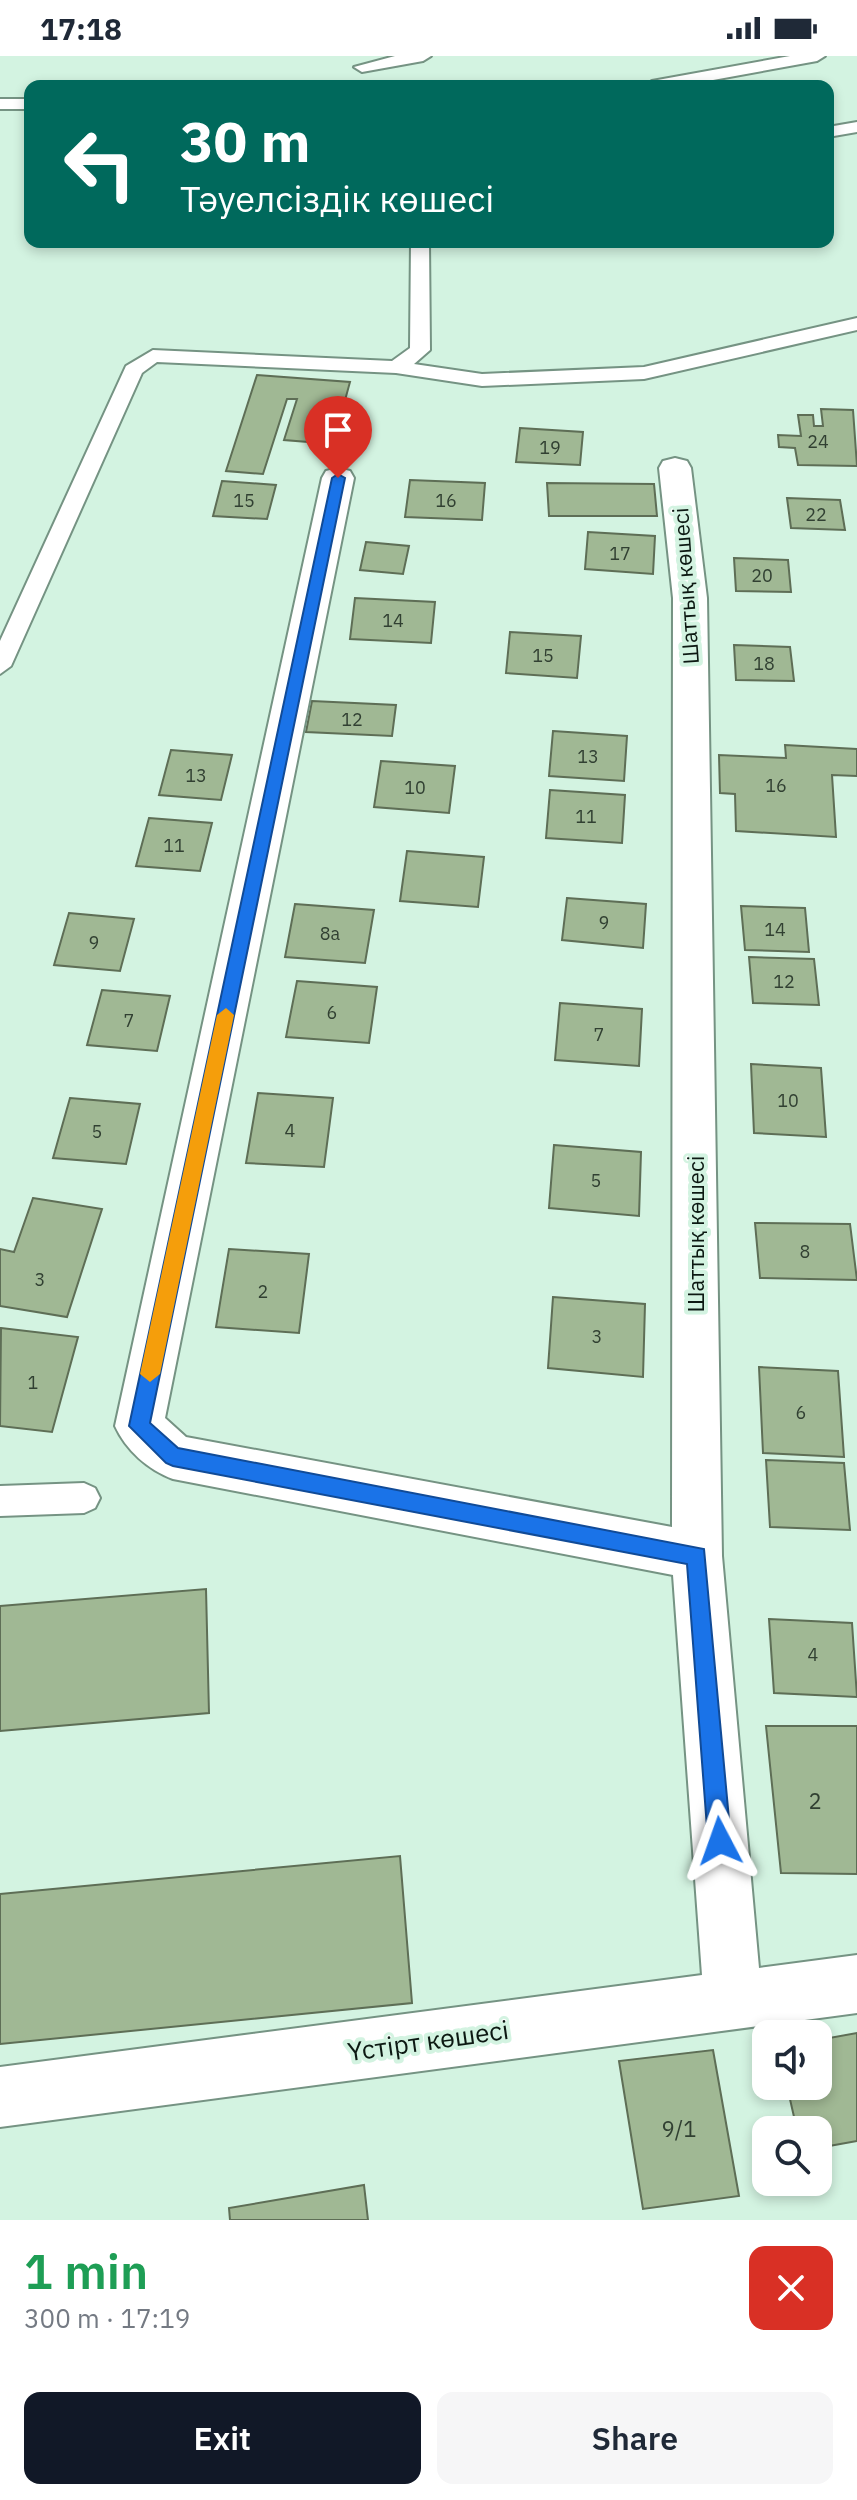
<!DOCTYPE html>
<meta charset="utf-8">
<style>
body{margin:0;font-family:"IBM Plex Sans",sans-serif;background:#f6f6f7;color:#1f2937;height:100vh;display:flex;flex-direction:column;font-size:30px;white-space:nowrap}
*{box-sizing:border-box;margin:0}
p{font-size:26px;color:#747a83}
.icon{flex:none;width:44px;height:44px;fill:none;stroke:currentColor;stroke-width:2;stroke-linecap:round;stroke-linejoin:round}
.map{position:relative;height:2164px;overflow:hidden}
.side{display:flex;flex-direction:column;background:#fff;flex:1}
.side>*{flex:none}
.hud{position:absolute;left:24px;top:24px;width:810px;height:168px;border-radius:16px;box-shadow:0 4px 12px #0003;background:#00695c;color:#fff;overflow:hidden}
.fabs{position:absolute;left:752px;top:1964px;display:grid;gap:16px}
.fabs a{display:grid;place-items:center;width:80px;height:80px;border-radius:16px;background:#fff;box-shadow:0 4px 12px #0003;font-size:40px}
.pin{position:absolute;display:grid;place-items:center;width:68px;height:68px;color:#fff;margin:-82px -34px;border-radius:50% 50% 50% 0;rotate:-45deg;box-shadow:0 0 8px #0007}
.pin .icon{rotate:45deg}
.me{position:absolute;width:88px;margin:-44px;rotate:356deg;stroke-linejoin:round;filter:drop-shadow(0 0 6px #0008)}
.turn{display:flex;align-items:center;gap:28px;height:168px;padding:0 24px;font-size:36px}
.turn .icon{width:104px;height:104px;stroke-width:2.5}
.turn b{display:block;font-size:56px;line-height:68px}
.round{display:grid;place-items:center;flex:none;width:84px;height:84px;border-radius:16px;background:#f6f6f7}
.head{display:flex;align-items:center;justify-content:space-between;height:136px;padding:0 24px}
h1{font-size:48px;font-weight:600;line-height:60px;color:#1e9e55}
.cta{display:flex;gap:16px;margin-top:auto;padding:16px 24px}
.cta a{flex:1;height:92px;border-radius:16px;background:#111827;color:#fff;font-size:32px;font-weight:600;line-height:92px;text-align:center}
.cta a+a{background:#f6f6f7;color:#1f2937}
.status{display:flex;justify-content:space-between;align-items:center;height:56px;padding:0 40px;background:#fff;direction:ltr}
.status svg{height:22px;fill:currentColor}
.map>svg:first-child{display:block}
.building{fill:#a0b894;stroke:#5e6e56;stroke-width:2}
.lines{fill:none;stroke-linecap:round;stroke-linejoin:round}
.service-casing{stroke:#759383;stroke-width:4}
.minor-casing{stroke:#759383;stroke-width:4}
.service{fill:#fff;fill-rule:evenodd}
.minor{fill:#fff;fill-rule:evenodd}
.route{fill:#1a73e8;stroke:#114b97;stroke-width:2}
.slow{fill:#f59e0b}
.labels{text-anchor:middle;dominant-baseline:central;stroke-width:8;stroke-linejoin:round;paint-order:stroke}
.number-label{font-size:18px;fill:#314032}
.street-label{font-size:22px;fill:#0c1812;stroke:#d3f3e1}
.near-number-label{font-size:22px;fill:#314032}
.near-street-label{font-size:26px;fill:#0c1812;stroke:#d3f3e1}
</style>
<div class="status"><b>17:18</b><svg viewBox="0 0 49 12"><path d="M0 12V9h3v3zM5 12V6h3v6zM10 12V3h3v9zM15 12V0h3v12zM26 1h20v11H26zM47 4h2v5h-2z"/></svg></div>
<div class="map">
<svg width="857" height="2164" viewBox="0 0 857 2164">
<rect width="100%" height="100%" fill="#d3f3e1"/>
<g class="building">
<polygon points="257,319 350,326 333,388 284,384 297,343 287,343 263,418 226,415"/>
<polygon points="821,353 853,354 857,410 798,409 795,392 779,391 778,379 801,380 798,359 813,359 814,370 823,370"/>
<polygon points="520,372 583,376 580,409 516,406"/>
<polygon points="410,424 485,427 482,464 405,461"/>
<polygon points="222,425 276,429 267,463 213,460"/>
<polygon points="547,427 654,428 657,460 549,460"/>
<polygon points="787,442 840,444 845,474 791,472"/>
<polygon points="588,476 655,480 653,518 585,513"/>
<polygon points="366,486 409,490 403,518 360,514"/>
<polygon points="734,502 788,504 791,536 736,535"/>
<polygon points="355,542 435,546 431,587 350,583"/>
<polygon points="510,576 581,580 577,622 506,617"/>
<polygon points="734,589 790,591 794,625 736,624"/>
<polygon points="312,645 396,649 392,680 306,676"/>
<polygon points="553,675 627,680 624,725 549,720"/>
<polygon points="785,689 857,693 857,720 832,719 836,781 736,775 735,738 720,737 719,699 786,702"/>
<polygon points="171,694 232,699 221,744 159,739"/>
<polygon points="381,705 455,710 449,757 374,751"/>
<polygon points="550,734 625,739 622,787 546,782"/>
<polygon points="149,762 212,767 200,815 136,810"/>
<polygon points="407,795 484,801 478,851 400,845"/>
<polygon points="567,842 646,848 643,892 562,884"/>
<polygon points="295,848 374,854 365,907 285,901"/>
<polygon points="741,850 805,852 809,896 745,894"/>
<polygon points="69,857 134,863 120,915 54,909"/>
<polygon points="749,901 814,903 819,949 753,947"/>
<polygon points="297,925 377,931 369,987 286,981"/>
<polygon points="102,934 170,940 157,995 87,989"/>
<polygon points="560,947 642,953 639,1010 555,1004"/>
<polygon points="751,1008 821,1012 826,1081 754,1077"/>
<polygon points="258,1037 333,1042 324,1111 246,1107"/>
<polygon points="70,1042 140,1048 126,1108 53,1102"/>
<polygon points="554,1089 641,1096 639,1160 549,1152"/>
<polygon points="33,1142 102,1153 67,1261 0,1250 0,1193 14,1196"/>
<polygon points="755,1167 850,1168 857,1224 760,1222"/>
<polygon points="229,1193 309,1198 299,1277 216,1271"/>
<polygon points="553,1241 645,1248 643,1321 548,1312"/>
<polygon points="1,1272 78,1281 52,1376 0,1370"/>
<polygon points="759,1311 838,1315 844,1401 763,1397"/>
<polygon points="766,1404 844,1407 850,1474 770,1471"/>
<polygon points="206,1533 209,1657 0,1675 0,1550"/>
<polygon points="769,1563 852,1567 857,1641 774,1637"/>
<polygon points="766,1670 857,1670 857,1818 781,1817"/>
<polygon points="400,1800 412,1947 0,1988 0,1838"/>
<polygon points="857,1977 857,2085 818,2092 818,2074 797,2074 787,2030 818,2030 818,1984"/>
<polygon points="713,1994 739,2140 643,2153 619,2005"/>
<polygon points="364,2129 368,2164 230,2164 229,2152"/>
</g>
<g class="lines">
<g class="service-casing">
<g id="service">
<polygon points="395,0 431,0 423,5 362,16 354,11"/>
<polygon points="790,0 825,0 817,5 680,30 644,30 652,25"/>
<rect x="0" y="43" width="30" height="10"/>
<polygon points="857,66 857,76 828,81 828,71"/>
<polygon points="411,186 429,186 430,294 414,308 482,318 644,311 857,262 857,274 644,323 482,330 396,317 157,306 142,317 11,610 0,618 0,585 126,310 153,294 392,305 410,292"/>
<polygon points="84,1427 95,1432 100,1442 95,1452 84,1457 0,1460 0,1430"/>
</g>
</g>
<g class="minor-casing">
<path id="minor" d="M675,402L687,405L691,412L707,542L722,1500L759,1912L857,1899V1957L0,2071V2011L702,1919L673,1519L173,1423C148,1414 126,1394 115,1370L322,422L326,415L338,412L350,415L354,422L165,1362L186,1381L672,1471L673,542L659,412L663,405Z"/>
</g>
<use href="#service" class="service"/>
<use href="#minor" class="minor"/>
</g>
<polygon class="route" points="338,418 345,422 150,1367 178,1392 704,1493 731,1785 728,1793 720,1797 712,1793 708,1785 687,1508 173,1410 166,1407 129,1370 332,422"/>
<polygon class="slow" points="226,952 234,959 160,1318 150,1326 140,1318 217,959"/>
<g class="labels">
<g class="number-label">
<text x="818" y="385">24</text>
<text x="550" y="391">19</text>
<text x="244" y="444">15</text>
<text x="446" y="444">16</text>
<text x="816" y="458">22</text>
<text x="620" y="497">17</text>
<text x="762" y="519">20</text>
<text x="393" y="564">14</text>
<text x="543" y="599">15</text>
<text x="764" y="607">18</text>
<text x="352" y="663">12</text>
<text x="588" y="700">13</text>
<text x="196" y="719">13</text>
<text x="776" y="729">16</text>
<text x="415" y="731">10</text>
<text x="586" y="760">11</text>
<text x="174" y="789">11</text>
<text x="604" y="866">9</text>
<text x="775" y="873">14</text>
<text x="330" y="877">8а</text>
<text x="94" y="886">9</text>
<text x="784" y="925">12</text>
<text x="332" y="956">6</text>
<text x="129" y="964">7</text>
<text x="599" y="978">7</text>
<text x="788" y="1044">10</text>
<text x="290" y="1074">4</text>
<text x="97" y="1075">5</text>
<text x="596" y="1124">5</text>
<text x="805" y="1195">8</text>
<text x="40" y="1223">3</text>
<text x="263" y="1235">2</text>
<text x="597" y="1280">3</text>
<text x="33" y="1326">1</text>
<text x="801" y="1356">6</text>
<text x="813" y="1598">4</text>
</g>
<g class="street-label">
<text transform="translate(685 530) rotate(-94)">Шаттық көшесі</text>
<text transform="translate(695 1178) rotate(-90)">Шаттық көшесі</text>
</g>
<g class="near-number-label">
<text x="815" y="1744">2</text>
<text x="679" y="2072">9/1</text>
</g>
<g class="near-street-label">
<text transform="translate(428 1984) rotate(-8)">Үстірт көшесі</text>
</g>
</g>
</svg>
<div class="fabs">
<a><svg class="icon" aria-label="sound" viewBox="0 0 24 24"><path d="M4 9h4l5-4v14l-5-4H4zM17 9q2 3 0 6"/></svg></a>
<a><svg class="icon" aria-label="search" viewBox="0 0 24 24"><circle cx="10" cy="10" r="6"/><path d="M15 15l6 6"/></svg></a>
</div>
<div class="pin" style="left:338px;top:422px;background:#d93025"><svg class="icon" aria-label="arrive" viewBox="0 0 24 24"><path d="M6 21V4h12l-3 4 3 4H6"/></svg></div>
<svg class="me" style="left:720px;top:1785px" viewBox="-20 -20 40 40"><path d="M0-17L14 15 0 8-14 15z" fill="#1a73e8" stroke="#fff" stroke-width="4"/></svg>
<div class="hud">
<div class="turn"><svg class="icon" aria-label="left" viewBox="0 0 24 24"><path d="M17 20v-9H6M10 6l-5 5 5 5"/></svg><div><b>30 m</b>Тәуелсіздік көшесі</div></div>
</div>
</div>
<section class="side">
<div class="head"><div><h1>1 min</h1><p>300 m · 17:19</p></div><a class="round" style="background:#d93025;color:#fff"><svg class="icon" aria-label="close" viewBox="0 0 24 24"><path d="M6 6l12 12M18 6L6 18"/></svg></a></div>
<div class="cta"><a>Exit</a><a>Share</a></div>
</section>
